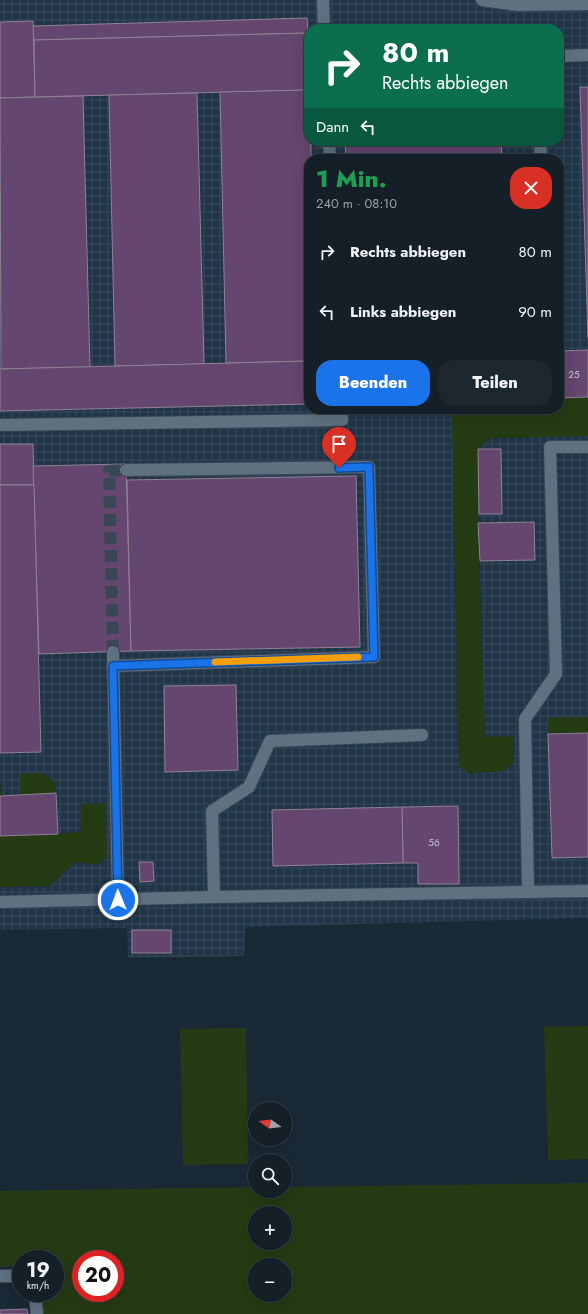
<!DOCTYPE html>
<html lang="de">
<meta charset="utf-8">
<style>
body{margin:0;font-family:Jost,sans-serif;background:#1d2730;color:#f1f3f6;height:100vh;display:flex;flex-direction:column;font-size:15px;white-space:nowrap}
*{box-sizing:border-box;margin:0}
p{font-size:13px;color:#9da2a8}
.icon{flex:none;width:22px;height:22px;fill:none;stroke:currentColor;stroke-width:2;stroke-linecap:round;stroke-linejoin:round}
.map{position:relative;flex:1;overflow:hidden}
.details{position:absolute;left:304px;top:154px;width:260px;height:260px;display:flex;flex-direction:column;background:#141f28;border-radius:16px;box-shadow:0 4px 16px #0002,0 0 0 1px #333d45}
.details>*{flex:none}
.hud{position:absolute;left:304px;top:24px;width:260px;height:122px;border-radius:16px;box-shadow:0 4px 16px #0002,0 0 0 1px #333d45;background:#0b6e4f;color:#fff;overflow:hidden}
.needle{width:26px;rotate:285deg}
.controls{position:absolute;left:248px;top:1102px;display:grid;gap:8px}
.controls a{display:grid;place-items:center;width:44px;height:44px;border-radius:50%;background:#141f28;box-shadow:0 4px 16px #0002,0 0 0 1px #333d45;font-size:20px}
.speed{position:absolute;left:12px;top:1250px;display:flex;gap:8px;font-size:20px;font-weight:700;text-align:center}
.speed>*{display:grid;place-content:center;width:52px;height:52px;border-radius:50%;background:#141f28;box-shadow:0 4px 16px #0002,0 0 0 1px #333d45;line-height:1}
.speed small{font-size:10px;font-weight:400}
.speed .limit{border:6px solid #d22;background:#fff;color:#111}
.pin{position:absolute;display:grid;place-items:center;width:34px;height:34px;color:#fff;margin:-41px -17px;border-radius:50% 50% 50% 0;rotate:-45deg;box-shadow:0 0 4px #0007}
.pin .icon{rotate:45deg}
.me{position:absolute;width:44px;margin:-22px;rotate:359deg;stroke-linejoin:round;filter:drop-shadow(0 0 3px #0008)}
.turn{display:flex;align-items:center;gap:14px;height:84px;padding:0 12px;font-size:18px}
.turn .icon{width:52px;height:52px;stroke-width:2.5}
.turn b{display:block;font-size:28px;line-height:34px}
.then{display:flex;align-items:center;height:38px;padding:0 12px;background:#0003;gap:8px;font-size:15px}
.round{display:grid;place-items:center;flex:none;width:42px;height:42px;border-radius:16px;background:#1d2730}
.head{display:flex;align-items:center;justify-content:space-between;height:68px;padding:0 12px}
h1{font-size:24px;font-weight:800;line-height:30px;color:#1e9e55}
.button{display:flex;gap:8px;margin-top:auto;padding:8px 12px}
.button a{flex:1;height:46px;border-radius:16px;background:#1a73e8;color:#fff;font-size:16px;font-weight:800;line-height:46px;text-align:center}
.button a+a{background:#1d2730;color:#f1f3f6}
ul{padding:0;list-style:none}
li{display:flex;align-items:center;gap:12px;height:60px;padding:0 12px}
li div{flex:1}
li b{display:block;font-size:15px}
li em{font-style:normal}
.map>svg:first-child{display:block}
.industrial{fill:url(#industrial-grid);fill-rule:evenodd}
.grass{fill:#253b13;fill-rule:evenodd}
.building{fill:#64466e;stroke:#908295}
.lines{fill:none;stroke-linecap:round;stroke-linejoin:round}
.minor-tunnel{stroke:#384753;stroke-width:12;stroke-dasharray:12 6;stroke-linecap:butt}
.minor-casing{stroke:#3a4651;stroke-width:14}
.minor{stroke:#5f7080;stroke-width:12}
.route-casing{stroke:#114b97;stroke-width:10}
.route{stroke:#1a73e8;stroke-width:7}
.slow{stroke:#f59e0b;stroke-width:7}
.labels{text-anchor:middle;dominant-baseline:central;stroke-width:4;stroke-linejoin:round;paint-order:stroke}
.number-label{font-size:10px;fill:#c4c4d5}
</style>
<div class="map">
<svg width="588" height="1314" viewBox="0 0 588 1314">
<defs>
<pattern id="industrial-grid" width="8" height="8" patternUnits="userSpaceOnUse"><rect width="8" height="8" fill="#203547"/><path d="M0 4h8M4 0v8" fill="none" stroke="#364959"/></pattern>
</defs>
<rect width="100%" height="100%" fill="#1a2936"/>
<path class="industrial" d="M0,0H588V397L559,398V159H309V409H452L459,766L468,773L504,771L513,763L514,737H485L478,523V449L491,438L588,436V717L548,718V734L588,733V918L245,927L244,956L128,958L127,928L0,930V887L50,886L76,862L98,865L107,857L105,803L81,831L58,834L55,782L42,773L21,774V795H1L0,781ZM309,29H559V141H309Z"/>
<g class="grass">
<polygon points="588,397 588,436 491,438 478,449 478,523 485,737 514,736 513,763 504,771 468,773 459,767 452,409 559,409 559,398"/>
<polygon points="588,717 588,733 548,734 548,718"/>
<polygon points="42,773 55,782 58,834 81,831 81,804 105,803 107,857 98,865 75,862 50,886 0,887 0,781 1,795 20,795 20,774"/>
<polygon points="588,1026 588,1159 548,1160 544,1027"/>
<polygon points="246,1028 248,1164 183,1165 180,1029"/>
<path d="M588,1183V1314H41V1293H55V1259H21V1266L0,1267V1191L255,1187V1191H285V1187ZM255,1213H285V1243H255ZM81,1259H115V1293H81ZM255,1265H285V1295H255Z"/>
</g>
<g class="building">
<polygon points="307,18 308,33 34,40 33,26"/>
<polygon points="33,21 35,97 0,98 0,22"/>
<polygon points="308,33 309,90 35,97 34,40"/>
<polygon points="580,87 588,87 588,338"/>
<polygon points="309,90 309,141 311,141 311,159 309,159 309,361 226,363 220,92"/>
<polygon points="197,93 204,364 115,366 109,95"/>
<polygon points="83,96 90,367 1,369 0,98"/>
<polygon points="345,141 501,141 502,159 346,159"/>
<polygon points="588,350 588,397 559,398 559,351"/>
<polygon points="309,361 309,404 0,411 0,369"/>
<polygon points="0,444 33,444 34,485 0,485"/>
<polygon points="478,449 501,449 502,514 479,514"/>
<polygon points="126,464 131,651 39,654 33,466"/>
<polygon points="356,476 360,647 131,651 127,480"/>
<polygon points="0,485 34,485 41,752 0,753"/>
<polygon points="534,522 535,560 480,561 478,523"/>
<polygon points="236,685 238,770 165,772 164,686"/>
<polygon points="588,733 588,857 552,858 548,734"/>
<polygon points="56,793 58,834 0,836 0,796"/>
<polygon points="458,806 459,884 418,884 418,863 403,863 402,807"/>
<polygon points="402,807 403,863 273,866 272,810"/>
<polygon points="139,862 153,862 154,881 140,882"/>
<rect x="132" y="930" width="39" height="23"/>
<polygon points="27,1309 28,1314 0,1314 0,1310"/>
</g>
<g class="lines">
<polyline class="minor-tunnel" points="113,652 109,471 126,470"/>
<g class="minor-casing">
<g id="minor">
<polyline points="323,0 324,29"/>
<polyline points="482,0 517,5 588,4"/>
<polyline points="559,56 588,55"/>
<polyline points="329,141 330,159"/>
<polyline points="540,141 541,159"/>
<polyline points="0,425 342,420 341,409"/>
<polyline points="113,652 118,900"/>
<polyline points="113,666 374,657 369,467 126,470"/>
<polyline points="528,892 525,719 556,674 550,447 588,447"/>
<polyline points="214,897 212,811 249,787 270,741 422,735"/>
<polyline points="0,902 214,897 588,891"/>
<polyline points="0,1276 14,1276 21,1278"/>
<polyline points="35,1293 37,1314"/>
</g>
</g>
<use href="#minor" class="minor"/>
</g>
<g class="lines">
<g class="route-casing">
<polyline id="route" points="118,900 113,666 374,657 369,467 339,468"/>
</g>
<use href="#route" class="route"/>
<polyline class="slow" points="215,662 358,657"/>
</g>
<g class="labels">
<g class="number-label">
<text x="574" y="374">25</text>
<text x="434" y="842">56</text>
</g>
</g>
</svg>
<div class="controls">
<a><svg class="needle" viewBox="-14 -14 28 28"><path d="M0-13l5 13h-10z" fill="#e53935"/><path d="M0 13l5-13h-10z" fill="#9da2a8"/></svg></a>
<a><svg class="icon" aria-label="search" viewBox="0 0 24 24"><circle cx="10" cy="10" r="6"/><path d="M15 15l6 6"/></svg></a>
<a>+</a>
<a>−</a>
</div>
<div class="speed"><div>19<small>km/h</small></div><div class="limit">20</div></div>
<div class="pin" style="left:339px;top:468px;background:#d93025"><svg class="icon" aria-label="arrive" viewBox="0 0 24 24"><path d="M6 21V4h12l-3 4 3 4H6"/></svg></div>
<svg class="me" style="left:118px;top:900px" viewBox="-20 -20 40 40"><circle r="17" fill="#1a73e8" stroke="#fff" stroke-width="3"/><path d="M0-11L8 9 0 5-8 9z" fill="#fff"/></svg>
<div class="hud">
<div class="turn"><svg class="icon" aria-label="right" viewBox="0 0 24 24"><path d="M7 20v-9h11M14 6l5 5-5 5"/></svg><div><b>80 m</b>Rechts abbiegen</div></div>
<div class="then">Dann<svg class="icon" aria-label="left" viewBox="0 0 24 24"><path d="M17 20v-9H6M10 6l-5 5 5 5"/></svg></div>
</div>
<section class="details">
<div class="head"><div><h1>1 Min.</h1><p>240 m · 08:10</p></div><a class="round" style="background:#d93025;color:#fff"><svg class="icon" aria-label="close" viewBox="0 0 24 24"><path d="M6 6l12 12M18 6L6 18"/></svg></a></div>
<ul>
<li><svg class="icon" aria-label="right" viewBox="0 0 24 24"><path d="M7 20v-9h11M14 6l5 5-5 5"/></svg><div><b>Rechts abbiegen</b></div><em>80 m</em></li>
<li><svg class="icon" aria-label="left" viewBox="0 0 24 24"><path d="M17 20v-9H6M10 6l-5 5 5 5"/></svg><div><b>Links abbiegen</b></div><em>90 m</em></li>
</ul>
<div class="button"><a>Beenden</a><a>Teilen</a></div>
</section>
</div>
